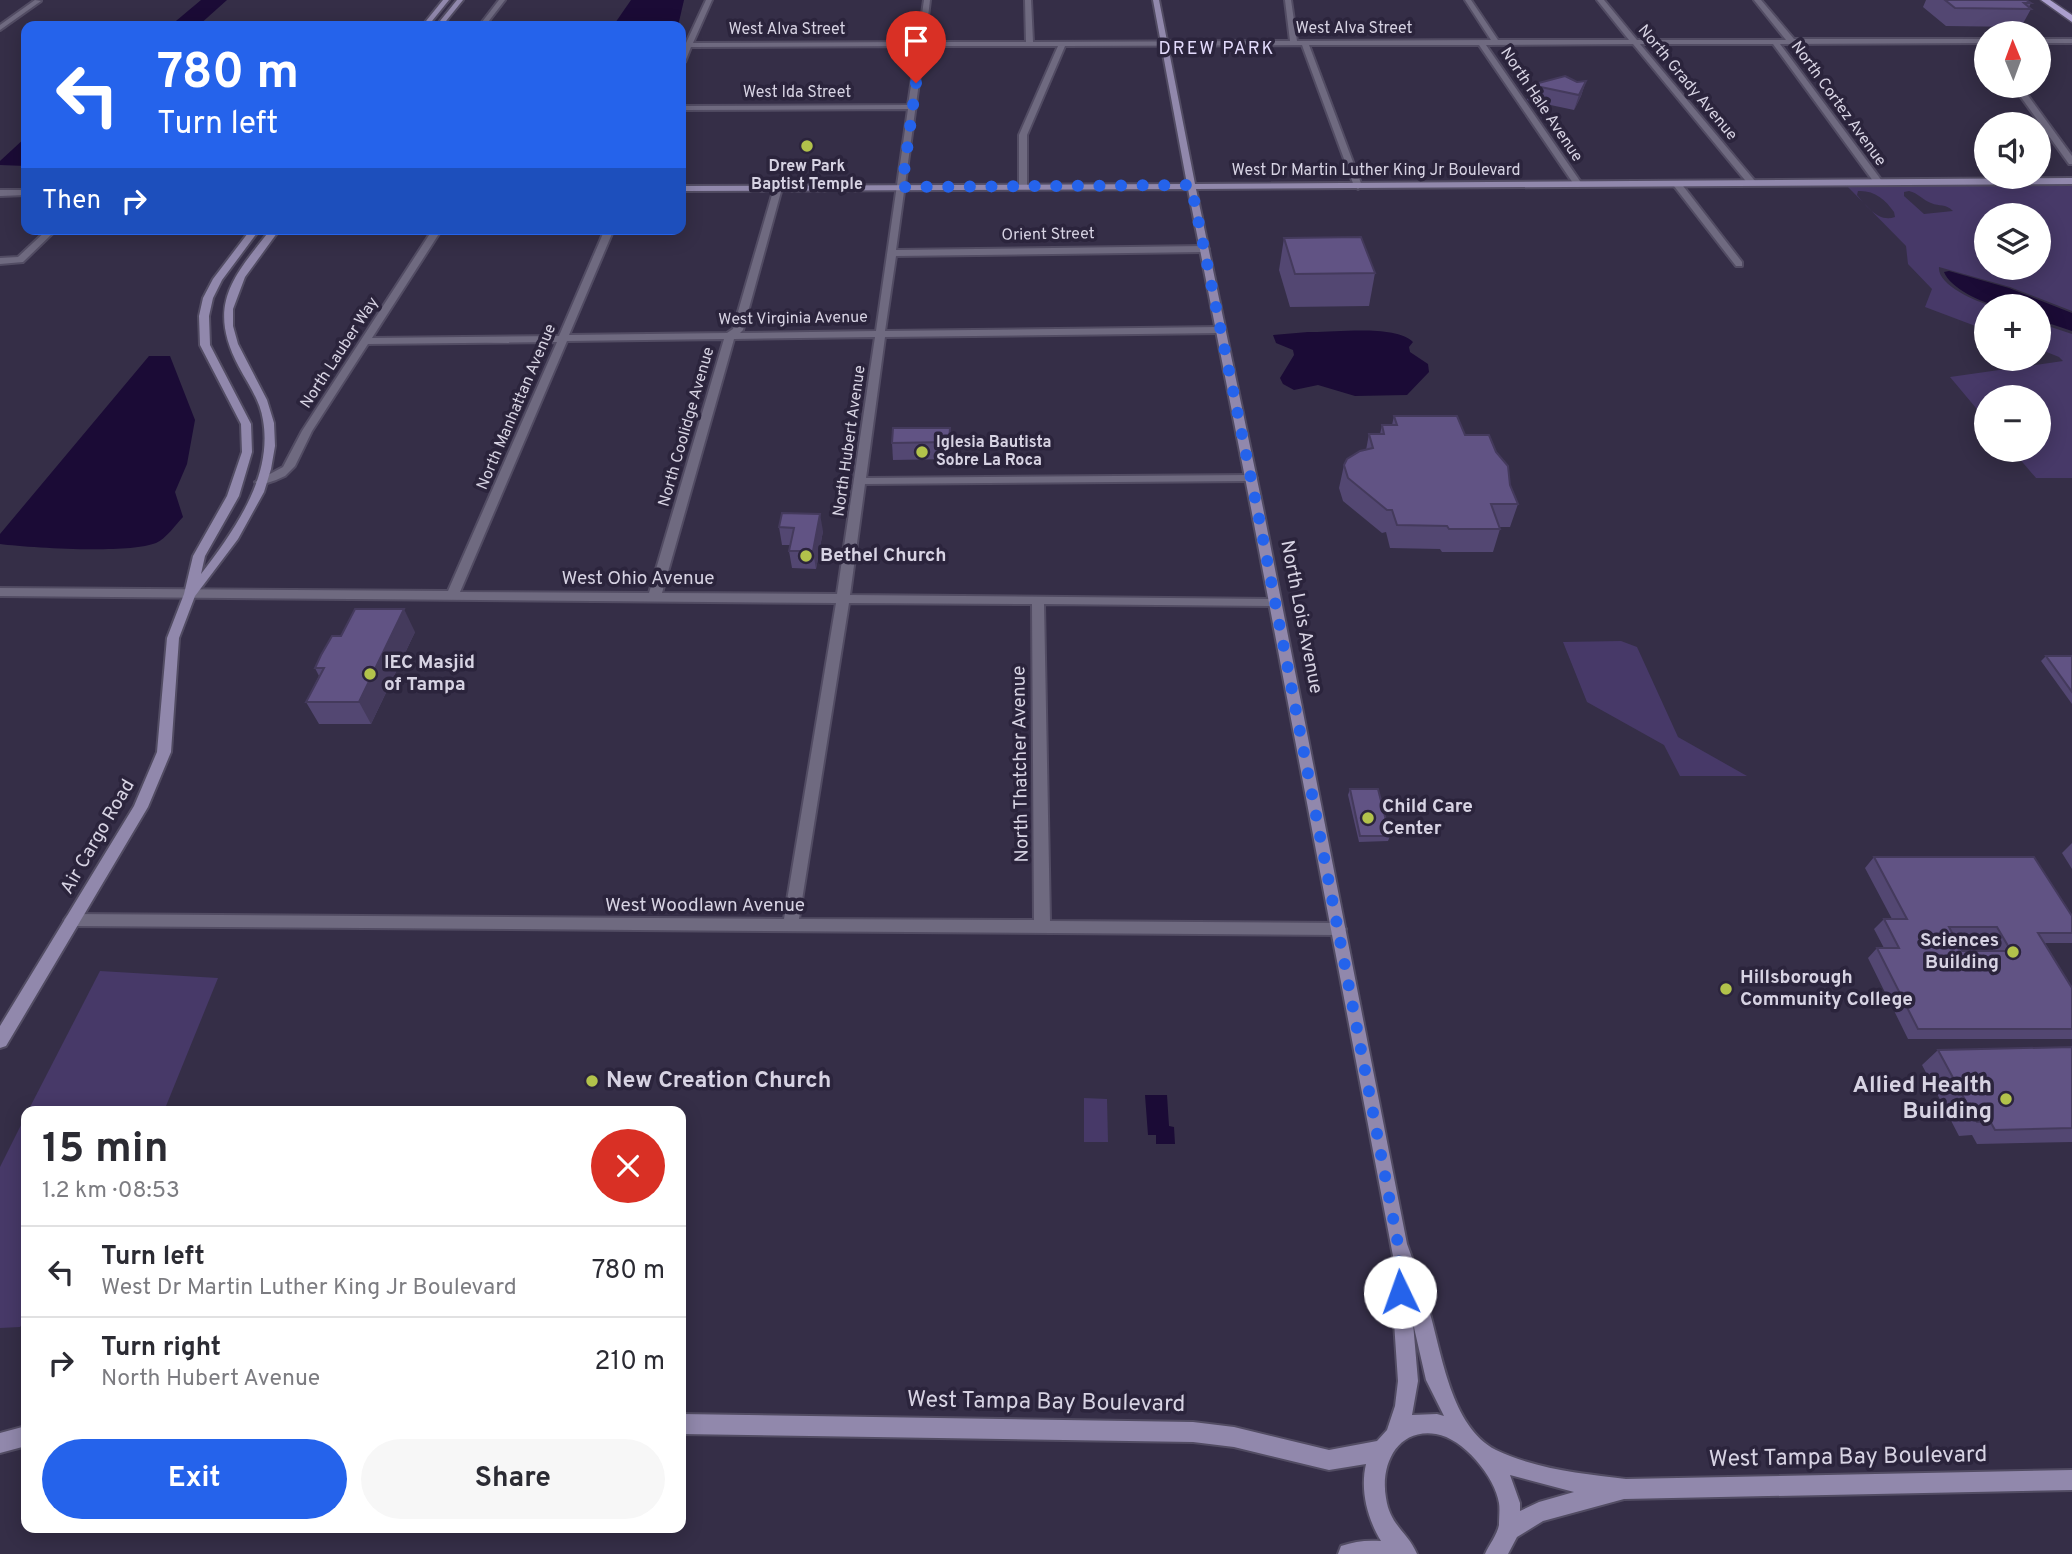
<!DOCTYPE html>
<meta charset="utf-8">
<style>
body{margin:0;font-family:Overpass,sans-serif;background:#f7f7f7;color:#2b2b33;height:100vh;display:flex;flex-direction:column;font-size:26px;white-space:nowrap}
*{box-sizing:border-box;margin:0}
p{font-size:23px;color:#7c7c81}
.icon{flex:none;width:38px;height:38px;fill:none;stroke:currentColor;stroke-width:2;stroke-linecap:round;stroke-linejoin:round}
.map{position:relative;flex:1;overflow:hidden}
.panel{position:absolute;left:21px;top:1106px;width:665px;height:427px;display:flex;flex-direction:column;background:#fff;border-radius:14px;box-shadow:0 4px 18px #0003}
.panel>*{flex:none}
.banner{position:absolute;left:21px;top:21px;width:665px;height:214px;border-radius:14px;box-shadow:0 4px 18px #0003;background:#2563eb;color:#fff;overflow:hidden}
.needle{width:46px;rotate:359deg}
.buttons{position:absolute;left:1974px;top:21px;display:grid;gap:14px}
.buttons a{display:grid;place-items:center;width:77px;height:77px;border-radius:50%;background:#fff;box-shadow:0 4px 18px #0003;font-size:35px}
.pin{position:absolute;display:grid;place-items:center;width:60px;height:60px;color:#fff;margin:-72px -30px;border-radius:50% 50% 50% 0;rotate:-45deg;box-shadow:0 0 7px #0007}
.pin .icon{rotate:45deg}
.me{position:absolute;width:77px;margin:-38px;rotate:357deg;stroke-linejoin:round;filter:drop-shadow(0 0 5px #0008)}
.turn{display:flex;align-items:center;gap:24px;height:147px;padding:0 21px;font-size:32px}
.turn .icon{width:91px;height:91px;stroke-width:2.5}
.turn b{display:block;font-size:49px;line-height:60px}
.then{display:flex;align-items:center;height:66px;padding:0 21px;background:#0003;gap:14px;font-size:26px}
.round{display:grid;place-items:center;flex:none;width:74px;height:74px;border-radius:37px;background:#f7f7f7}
.headline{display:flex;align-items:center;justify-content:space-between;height:119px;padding:0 21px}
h1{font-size:42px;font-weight:700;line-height:52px}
.action{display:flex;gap:14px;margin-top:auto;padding:14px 21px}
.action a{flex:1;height:80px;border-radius:42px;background:#2563eb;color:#fff;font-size:28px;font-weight:700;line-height:80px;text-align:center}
.action a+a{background:#f7f7f7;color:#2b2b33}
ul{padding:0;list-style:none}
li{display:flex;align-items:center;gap:21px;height:91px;padding:0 21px;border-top:2px solid #e1e1e2}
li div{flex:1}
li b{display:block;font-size:26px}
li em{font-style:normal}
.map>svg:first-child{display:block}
.green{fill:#473968;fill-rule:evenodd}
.water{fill:#1b0b36}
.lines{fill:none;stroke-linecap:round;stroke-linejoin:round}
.street-casing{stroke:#524c63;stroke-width:4}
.secondary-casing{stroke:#524c63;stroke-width:4}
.primary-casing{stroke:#524c63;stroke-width:3}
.street{fill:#6f6a80;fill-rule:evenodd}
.secondary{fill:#9188ac;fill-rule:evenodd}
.primary{fill:#ab9fce;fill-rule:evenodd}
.wall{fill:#534772;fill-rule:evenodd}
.shaded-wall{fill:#443a5c}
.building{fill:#615384;stroke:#443a5c;stroke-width:2;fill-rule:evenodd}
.route{stroke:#2563eb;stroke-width:12;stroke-dasharray:0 21.6}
.poi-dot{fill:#b2c24b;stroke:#2b243c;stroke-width:2.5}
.labels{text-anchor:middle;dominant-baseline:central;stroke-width:7;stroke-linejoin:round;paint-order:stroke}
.far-street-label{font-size:16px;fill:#d7d3e3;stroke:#2b243c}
.far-poi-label{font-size:16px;font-weight:bold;fill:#d7d3e3;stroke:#2b243c}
.far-neighbourhood-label{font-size:18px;letter-spacing:2px;fill:#e4dcfd;stroke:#2b243c}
.poi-label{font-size:19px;font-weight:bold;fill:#d7d3e3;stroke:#2b243c;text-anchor:start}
.street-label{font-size:19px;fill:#d7d3e3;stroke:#2b243c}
.near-poi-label{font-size:23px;font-weight:bold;fill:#d7d3e3;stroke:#2b243c;text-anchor:start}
.near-street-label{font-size:23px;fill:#d7d3e3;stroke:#2b243c}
</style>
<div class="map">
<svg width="2072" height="1554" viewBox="0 0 2072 1554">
<rect width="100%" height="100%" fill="#352e47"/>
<g class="green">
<path d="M2072,184V311L2010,287L1939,267C1937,285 1975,301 1991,306H1986V330L1925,307L1932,289L1908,264L1906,246L1846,185ZM1858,191C1874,190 1885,199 1894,212L1895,217C1879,223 1866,206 1857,195ZM1909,191C1918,193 1923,200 1931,203C1940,207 1945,203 1953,211L1924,214L1904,196V192ZM1986,215H2039V268H1986Z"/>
<polygon points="2039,323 2072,334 2072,478 2036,478 2012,450 2039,450 2039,397 1986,397 1986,420 1950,377 2063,361 2059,357 2039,349"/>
<polygon points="1621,641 1637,647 1678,737 1747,776 1680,776 1664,745 1587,702 1563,642"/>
<polygon points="100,971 218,978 164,1111 28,1111"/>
<polygon points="1084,1098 1107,1099 1108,1142 1084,1142"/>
<polygon points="26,1115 26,1319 20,1327 0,1328 0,1167"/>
</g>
<g class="water">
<polygon points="201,0 227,0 198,26 170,26"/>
<polygon points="631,0 684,0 678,26 613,26"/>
<polygon points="26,137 26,166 0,165 0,161"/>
<path d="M1949,271L2009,288L2072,313V331L2039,320V306C2026,306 2012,308 2000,306C1983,304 1950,288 1944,272Z"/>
<path d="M1308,332C1333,333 1395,324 1413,342L1409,347L1410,352L1428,364L1429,372L1407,395L1355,396L1318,385L1294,390L1283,384L1280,378L1294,355L1293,350L1276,343L1273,335Z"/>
<path d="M149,356H170L195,420L187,464L175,492L183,517C176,524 166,539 156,543C128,554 32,548 0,544V534Z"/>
<polygon points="1145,1095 1167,1095 1169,1126 1174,1127 1175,1144 1156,1144 1156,1135 1148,1135"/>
</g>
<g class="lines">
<g class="street-casing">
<g id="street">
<polygon points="35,0 41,1 0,30 0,25"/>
<polygon points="499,0 505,0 485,26 479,26"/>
<path d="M706,0H712L693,43L918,42L924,0H930L925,42H1026L1025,0H1031L1033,42L1290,41L1285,0H1291L1297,41L1491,40L1465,0H1471L1498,40H1629L1597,0H1604L1637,40H1786L1754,0H1761L1794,39H1986V43L1780,44L1882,181V185H1876L1773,44H1640L1755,181V185H1749L1633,44L1486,45L1582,184L1578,187L1575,186L1479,45H1309L1362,186L1358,189L1354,186L1302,45L1065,46L1027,135V186L1023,189L1019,186V135L1058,46H924L896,250L1204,246L1209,249L1204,252L896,256L885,331L1220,327L1225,330L1220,333L885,337L866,478L1251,475L1257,478L1251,481L865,484L850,595L1279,599L1281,602L1275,606L1044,604L1050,921L1338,923L1343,924L1346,929L1343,934L1338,935L72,926L67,924L64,920L67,916L72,914L784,919L836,603L0,596V588L448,591L557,342L368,344L312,431L295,466L285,476L276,480L261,485L257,484L255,482L283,467L302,431L433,229H442L372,338L559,336L605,229H614L569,335L727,333L733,329L774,188L778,185L782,188L743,330L740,333L876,331L908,109L681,110V106L908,105L917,46L691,47L685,62L681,64V55L684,47H681V43H686ZM875,337L837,594L662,593L734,339ZM724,339L649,593L460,592L567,341ZM849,603L1032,604L1034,920L799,919Z"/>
<rect x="2039" y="39" width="33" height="4"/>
<polygon points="2013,86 2021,86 2072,156 2072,164 2069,164"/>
<polygon points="1674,182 1680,182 1742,262 1742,266 1736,266 1674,186"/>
<polygon points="0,190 26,190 26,195 0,196"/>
<polygon points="48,229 57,229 23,262 0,264 0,258 18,257"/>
</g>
</g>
<g class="secondary-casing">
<g id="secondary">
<polygon points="443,0 449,0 428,26 422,26"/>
<polygon points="457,0 463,0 442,26 436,26"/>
<path d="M1153,0H1159L1195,184L2072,178V184L1196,189L1263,508L1407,1244C1415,1266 1423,1288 1429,1310C1442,1354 1451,1427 1496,1450C1535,1469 1584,1474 1626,1479L2072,1470V1490L1624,1499L1543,1521L1517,1537L1508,1554H1485C1489,1545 1497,1535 1499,1525C1499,1518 1500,1509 1499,1503C1495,1477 1463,1438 1436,1434C1397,1428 1380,1465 1386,1498C1390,1526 1408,1532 1417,1554H1338L1341,1546C1355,1541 1367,1540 1381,1541C1367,1518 1360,1490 1366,1464L1329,1470L1234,1447L1193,1442L681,1434V1414L1193,1422L1234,1427L1329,1450L1377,1441L1387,1430L1395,1406L1398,1381L1390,1263L1393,1256L1251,508L1188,189L681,191V186L1187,184ZM1413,1323L1426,1380L1444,1416L1437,1414L1412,1415L1418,1381ZM1510,1475L1574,1492L1539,1502L1520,1511V1503Z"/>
<path d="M251,229H260L222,280L213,298L209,316L210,345L251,424L252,452L239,496L205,556L201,574C234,531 273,477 263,420C260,400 248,384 239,367C206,305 233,277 271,229H280L245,277L233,309V326L238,344L267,400L274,423L275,446L271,469L264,492L238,539L195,596L179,638L171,752L148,807L6,1046L0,1048V1026L134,806L157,752L167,638L184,594L193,556L227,496L242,452L241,424L200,345L199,316L203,298L213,279Z"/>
<polygon points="26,1426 26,1446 0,1453 0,1433"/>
</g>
</g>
<g class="primary-casing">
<polygon id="primary" points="2041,0 2050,0 2072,15 2072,22"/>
</g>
<use href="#street" class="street"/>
<use href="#secondary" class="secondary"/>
<use href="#primary" class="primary"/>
</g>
<g class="wall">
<polygon points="1926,0 2026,0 2031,3 2029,7 2031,9 2021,27 1946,26 1923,7"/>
<polygon points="1586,81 1581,96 1574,110 1527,100 1531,85"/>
<polygon points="1284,238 1375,273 1369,306 1290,307 1279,270"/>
<polygon points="1394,416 1465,435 1510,485 1518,504 1510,527 1499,527 1500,529 1493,552 1442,552 1440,549 1390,548 1386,532 1382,533 1343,501 1339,488 1344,465 1366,450 1369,434 1380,434 1382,425 1392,425"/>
<polygon points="950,428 950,459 893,460 892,443"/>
<polygon points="782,513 823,531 816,569 792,568 789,551 790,545 782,545 779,527"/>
<polygon points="415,632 371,724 319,724 306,702 319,676 315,668"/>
<polygon points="2046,656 2072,656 2072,704 2041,661"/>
<polygon points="1350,789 1390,836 1388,841 1359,842 1348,795"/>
<polygon points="2072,843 2072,869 2062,853"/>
<path d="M1874,857L2072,916V943H2045L2072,988V1039H1908L1868,958L1877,948H1884L1874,929L1884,919H1892L1865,868ZM1955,937L1986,938L1994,951H1962Z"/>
<polygon points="2072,1047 2072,1142 1977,1144 1972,1135 1959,1136 1922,1065 1938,1050"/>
</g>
<g class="shaded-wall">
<polygon points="1586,81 1581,96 1574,110 1579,95"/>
<polygon points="950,428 951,445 950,459 949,442"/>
<polygon points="820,514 823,531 816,569 813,551"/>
<polygon points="404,609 415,632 371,724 359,702"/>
</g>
<g class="building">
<polygon points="1945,0 2026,0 2031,3 2024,3 2031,9 1955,8"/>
<polygon points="1565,76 1577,82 1586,81 1579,95 1531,85"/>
<polygon points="1361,237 1375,273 1295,274 1284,238"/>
<polygon points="1394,416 1457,416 1465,435 1489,435 1496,452 1508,466 1510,485 1518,504 1491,504 1500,529 1449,529 1447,526 1397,525 1392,510 1387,510 1348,478 1344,465 1347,459 1360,451 1373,448 1369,434 1384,434 1382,425 1397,425"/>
<polygon points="893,428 950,428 949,442 892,443"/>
<polygon points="782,513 820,514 813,551 789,551 794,528 779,527"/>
<polygon points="355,609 404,609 359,702 306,702 324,668 315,668 321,655 332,636 341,636"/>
<polygon points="2046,656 2072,656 2072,692"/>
<polygon points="1350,789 1378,789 1390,836 1360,836"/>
<path d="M1874,857H2034L2072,916V933H2038L2072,988V1029H1918L1877,948H1899L1884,919H1907ZM1949,927H1997L2011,951H1962Z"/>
<polygon points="2072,1047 2072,1128 1995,1130 1990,1121 1977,1122 1938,1050"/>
</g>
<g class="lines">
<polyline class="route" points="916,83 902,187 1191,185 1257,508 1363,1060 1398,1244 1400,1292"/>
</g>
<g class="poi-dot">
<circle cx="807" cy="146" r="7"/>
<circle cx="922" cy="452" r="7"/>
<circle cx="806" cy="556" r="7"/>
<circle cx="370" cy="674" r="7"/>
<circle cx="1368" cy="818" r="7"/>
<circle cx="2013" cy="952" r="7"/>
<circle cx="1726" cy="989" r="7"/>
<circle cx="592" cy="1081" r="7"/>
<circle cx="2006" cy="1099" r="7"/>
</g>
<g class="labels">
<g class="far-street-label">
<text x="1354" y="29">West Alva Street</text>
<text x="787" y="30">West Alva Street</text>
<text transform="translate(1687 83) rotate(50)">North Grady Avenue</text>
<text x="797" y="93">West Ida Street</text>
<text transform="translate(1838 104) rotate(54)">North Cortez Avenue</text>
<text transform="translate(1541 105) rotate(56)">North Hale Avenue</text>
<text x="1376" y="171">West Dr Martin Luther King Jr Boulevard</text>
<text transform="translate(1048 235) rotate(-1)">Orient Street</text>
<text transform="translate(793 319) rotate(-1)">West Virginia Avenue</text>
<text transform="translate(340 353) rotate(-57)">North Lauber Way</text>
<text transform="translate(517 407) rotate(-67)">North Manhattan Avenue</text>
<text transform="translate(687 427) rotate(-74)">North Coolidge Avenue</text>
<text transform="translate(850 441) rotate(-82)">North Hubert Avenue</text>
</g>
<g class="far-poi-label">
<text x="807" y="167">Drew Park<tspan x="807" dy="18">Baptist Temple</tspan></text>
<text x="936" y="443" text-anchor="start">Iglesia Bautista<tspan x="936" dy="18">Sobre La Roca</tspan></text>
</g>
<g class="far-neighbourhood-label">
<text x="1217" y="49">DREW PARK</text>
</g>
<g class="poi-label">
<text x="820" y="556">Bethel Church</text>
<text x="384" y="663">IEC Masjid<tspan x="384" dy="22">of Tampa</tspan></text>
<text x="1382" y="807">Child Care<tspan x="1382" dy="22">Center</tspan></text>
<text x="1999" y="941" text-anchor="end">Sciences<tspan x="1999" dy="22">Building</tspan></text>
<text x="1740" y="978">Hillsborough<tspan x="1740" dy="22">Community College</tspan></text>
</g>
<g class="street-label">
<text x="638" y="579">West Ohio Avenue</text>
<text transform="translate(1301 617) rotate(79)">North Lois Avenue</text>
<text transform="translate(1021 764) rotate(-91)">North Thatcher Avenue</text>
<text transform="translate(98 837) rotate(-60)">Air Cargo Road</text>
<text x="705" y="906">West Woodlawn Avenue</text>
</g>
<g class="near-poi-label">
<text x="606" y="1081">New Creation Church</text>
<text x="1992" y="1086" text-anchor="end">Allied Health<tspan x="1992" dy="26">Building</tspan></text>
</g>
<g class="near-street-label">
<text transform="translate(1046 1403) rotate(1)">West Tampa Bay Boulevard</text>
<text transform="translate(1848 1458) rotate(-1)">West Tampa Bay Boulevard</text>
</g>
</g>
</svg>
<div class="buttons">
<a><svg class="needle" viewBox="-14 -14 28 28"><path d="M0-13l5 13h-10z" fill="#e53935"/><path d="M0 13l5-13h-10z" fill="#7c7c81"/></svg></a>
<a><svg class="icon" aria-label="sound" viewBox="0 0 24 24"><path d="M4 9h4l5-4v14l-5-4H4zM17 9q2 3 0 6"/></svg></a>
<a><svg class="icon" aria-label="layers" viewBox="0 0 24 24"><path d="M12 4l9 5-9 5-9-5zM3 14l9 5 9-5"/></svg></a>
<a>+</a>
<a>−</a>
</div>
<div class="pin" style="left:916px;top:83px;background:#d93025"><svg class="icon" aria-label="arrive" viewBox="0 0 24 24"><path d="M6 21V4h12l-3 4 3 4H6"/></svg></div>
<svg class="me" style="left:1400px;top:1292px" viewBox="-20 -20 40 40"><circle r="19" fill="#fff"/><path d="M0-13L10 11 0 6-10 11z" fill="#2563eb"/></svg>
<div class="banner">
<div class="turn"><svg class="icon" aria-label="left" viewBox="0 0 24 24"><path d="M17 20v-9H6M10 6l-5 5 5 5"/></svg><div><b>780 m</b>Turn left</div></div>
<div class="then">Then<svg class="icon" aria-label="right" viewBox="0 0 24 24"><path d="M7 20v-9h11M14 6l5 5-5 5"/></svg></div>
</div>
<section class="panel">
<div class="headline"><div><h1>15 min</h1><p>1.2 km · 08:53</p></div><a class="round" style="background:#d93025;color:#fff"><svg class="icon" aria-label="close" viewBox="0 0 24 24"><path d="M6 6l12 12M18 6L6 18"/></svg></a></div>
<ul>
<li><svg class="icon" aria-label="left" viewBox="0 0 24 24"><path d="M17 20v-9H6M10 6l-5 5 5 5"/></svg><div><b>Turn left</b><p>West Dr Martin Luther King Jr Boulevard</p></div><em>780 m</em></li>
<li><svg class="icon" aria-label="right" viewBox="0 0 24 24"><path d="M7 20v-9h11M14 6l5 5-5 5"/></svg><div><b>Turn right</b><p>North Hubert Avenue</p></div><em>210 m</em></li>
</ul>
<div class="action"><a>Exit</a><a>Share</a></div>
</section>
</div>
